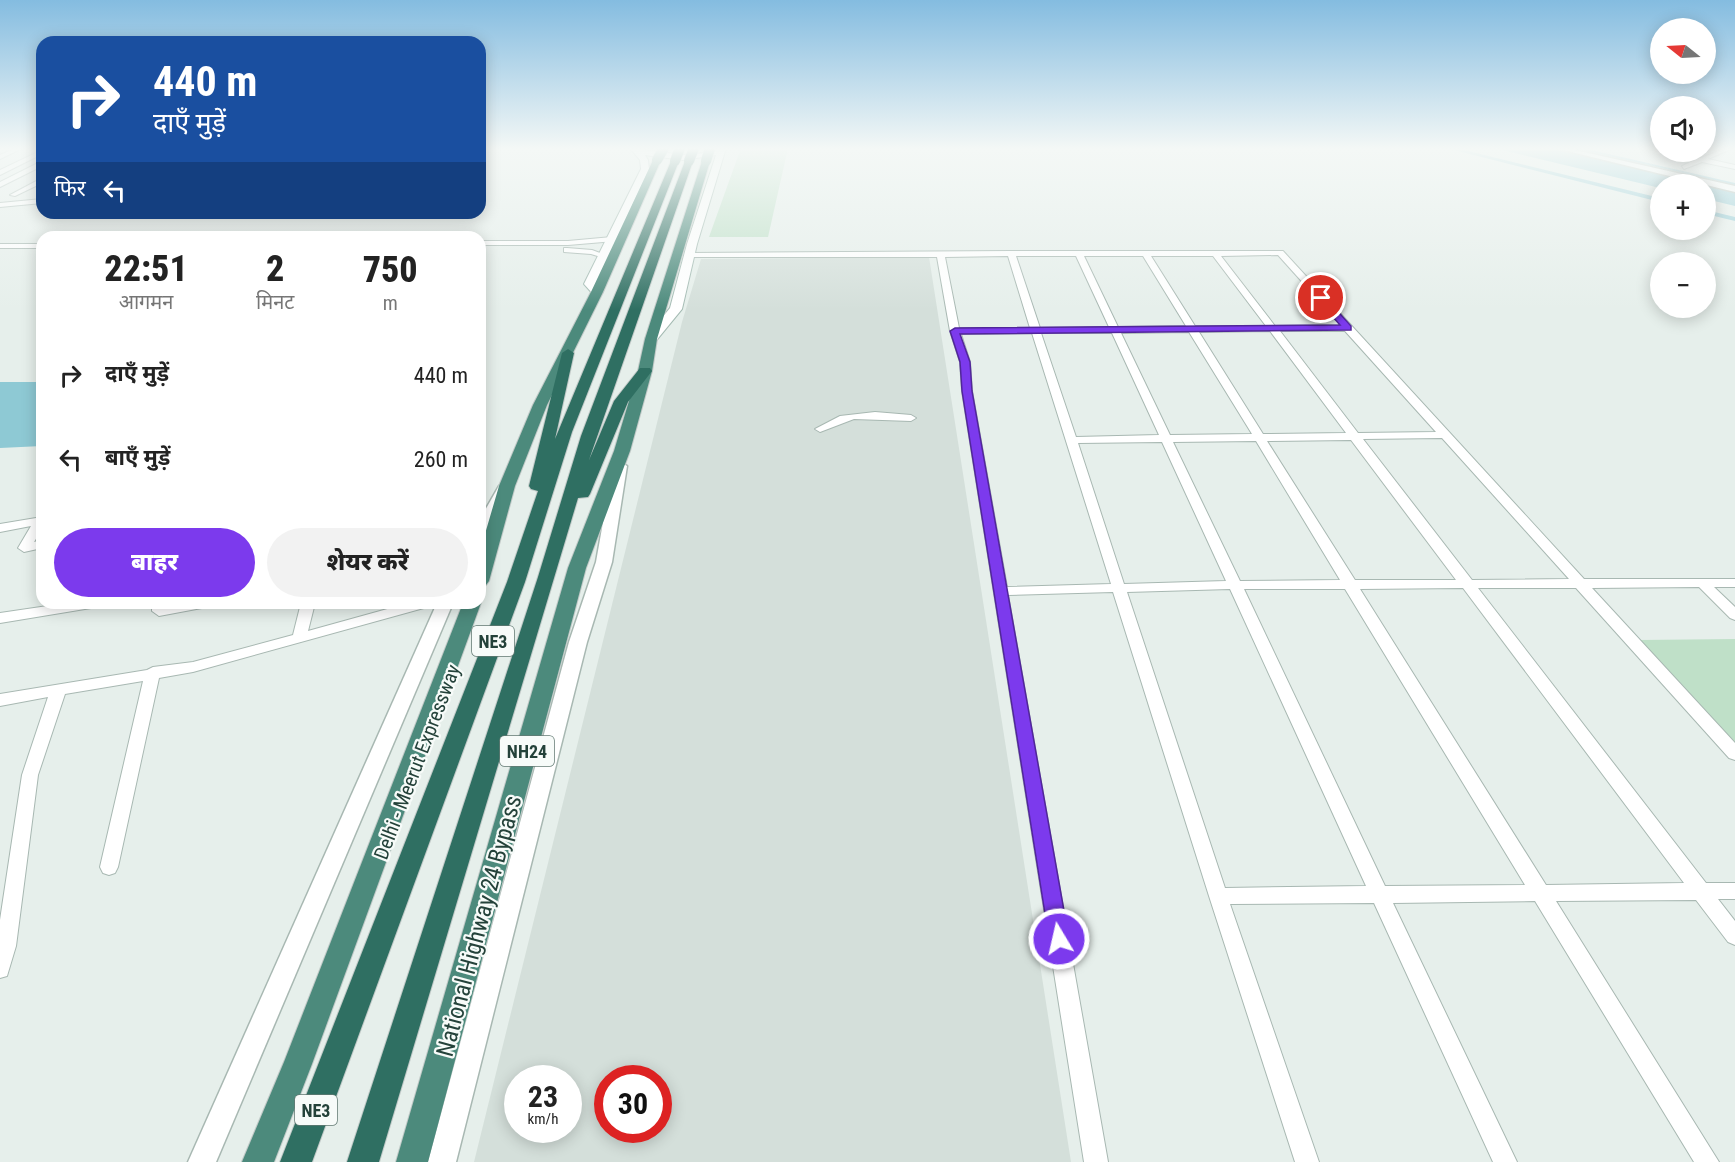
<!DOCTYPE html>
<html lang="hi">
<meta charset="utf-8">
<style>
body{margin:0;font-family:"Roboto Condensed","Noto Sans Devanagari",sans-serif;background:#f2f2f2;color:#222;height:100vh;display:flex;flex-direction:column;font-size:22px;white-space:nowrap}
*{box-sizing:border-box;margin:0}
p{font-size:20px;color:#767676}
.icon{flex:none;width:33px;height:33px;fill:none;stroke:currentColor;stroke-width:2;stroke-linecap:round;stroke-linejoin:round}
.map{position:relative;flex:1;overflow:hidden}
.sheet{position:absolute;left:36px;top:231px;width:450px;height:378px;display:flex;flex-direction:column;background:#fff;border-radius:18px;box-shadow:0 3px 15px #0003}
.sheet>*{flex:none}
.hud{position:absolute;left:36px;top:36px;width:450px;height:183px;border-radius:18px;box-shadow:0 3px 15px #0003;background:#1a4fa0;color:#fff;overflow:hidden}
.needle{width:39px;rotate:288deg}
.tools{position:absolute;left:1650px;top:18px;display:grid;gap:12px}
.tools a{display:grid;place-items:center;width:66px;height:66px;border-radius:50%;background:#fff;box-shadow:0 3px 15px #0003;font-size:30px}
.speed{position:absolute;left:504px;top:1065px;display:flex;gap:12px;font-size:30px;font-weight:700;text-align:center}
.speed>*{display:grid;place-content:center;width:78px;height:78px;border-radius:50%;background:#fff;box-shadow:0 3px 15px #0003;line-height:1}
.speed small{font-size:15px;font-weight:400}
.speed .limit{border:9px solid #d22;background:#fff;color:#111}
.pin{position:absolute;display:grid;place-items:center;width:51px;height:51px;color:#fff;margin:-26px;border:3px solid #fff;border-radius:50%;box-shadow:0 2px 6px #0007}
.me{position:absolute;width:66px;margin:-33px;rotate:351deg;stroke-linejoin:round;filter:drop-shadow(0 0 4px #0008)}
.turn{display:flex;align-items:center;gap:21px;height:126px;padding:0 18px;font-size:27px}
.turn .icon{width:78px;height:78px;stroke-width:2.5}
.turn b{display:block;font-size:42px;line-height:51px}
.then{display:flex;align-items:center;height:57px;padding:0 18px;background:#0003;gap:12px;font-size:22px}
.eta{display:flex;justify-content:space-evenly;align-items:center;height:102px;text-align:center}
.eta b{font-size:36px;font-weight:800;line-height:42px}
.cta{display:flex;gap:12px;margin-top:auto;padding:12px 18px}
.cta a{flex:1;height:69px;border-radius:36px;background:#7c3aed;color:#fff;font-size:24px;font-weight:800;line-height:69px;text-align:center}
.cta a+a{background:#f2f2f2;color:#222}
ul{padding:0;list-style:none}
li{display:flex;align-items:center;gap:18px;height:84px;padding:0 18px}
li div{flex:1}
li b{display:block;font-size:22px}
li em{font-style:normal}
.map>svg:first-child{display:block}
.built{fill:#d4dfda;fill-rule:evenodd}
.green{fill:#bfe0c8}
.water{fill:#8ec9d4}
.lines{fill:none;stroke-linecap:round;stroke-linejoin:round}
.stream{stroke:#8ec9d4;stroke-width:2}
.canal{fill:#8ec9d4;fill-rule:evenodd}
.minor-casing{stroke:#a8b8b2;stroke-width:2}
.tertiary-casing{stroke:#a8b8b2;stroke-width:3}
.secondary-casing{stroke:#a4bbb3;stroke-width:2}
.trunk-casing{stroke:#c2cac8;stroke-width:2}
.motorway-casing{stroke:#c2cac8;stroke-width:2}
.minor{fill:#fff;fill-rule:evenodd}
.tertiary{fill:#fff;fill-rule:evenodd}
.secondary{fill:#fff;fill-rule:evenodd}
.trunk{fill:#4c8a7c;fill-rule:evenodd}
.motorway{fill:#2f6f62;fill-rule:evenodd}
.trunk-bridge-casing{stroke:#c2cac8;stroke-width:11;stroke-linecap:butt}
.motorway-bridge-casing{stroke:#c2cac8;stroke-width:11;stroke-linecap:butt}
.trunk-bridge{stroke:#4c8a7c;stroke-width:10}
.motorway-bridge{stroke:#2f6f62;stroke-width:10}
.route{fill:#7c3aed;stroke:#51269a;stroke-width:1.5}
.labels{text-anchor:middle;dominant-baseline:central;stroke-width:4.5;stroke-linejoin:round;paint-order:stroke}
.shield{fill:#f7fbf9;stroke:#637a73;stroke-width:1.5}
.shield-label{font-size:18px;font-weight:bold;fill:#24423a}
.street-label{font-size:20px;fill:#24423a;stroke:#f7fbf9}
.near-street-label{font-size:24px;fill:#24423a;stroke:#f7fbf9}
</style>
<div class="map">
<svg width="1735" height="1162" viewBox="0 0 1735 1162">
<rect width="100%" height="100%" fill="#e6efeb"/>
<path class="built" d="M929,257L1071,1162H474L682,322L701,259ZM518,1078H568V1130H518ZM608,1078H658V1130H608Z"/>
<g class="green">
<polygon points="741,148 788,148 768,237 709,237"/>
<polygon points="1735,639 1735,743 1640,640"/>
</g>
<g class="water">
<polygon points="1494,148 1549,148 1735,191 1735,206 1706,199 1706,184 1660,184 1660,188"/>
<polygon points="0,382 42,382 42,446 0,448"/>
</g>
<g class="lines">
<polyline class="stream" points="1578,148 1735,184"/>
<g class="canal">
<polygon points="1446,148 1456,148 1660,198 1660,202"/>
<polygon points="1706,210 1735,217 1735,221 1706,214"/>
</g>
<g class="minor-casing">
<g id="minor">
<polygon points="16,148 23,148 0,159 0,155"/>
<polygon points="1646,148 1660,148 1661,152"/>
<polygon points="1726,148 1733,148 1708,159 1735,165 1735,169 1702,162 1684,169 1682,166 1695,160 1664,152 1673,152 1701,158"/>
<polygon points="42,150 42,154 0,175 0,170"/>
<polygon points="42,161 42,166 0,187 0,182"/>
<polygon points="42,178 42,183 15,196 10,195"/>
<polygon points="42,199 42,203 0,207 0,203"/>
<polygon points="612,237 616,239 615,241 568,245 480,245 480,241 568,241"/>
<rect x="0" y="244" width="42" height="4"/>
<polygon points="567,248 592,250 608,256 604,258 591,254 564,252 564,248"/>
<path d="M1011,251H1283L1584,579H1735V587H1714L1735,607V620L1730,618L1699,587L1592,588L1735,743V760L1729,758L1576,588H1478L1706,883H1735V899H1718L1735,921V945L1728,942L1696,900L1556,901L1719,1162H1694L1535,901L1393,903L1517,1162H1493L1374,903L1230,904L1319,1162H1295L1209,896L1113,592L1008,595L1108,1162H1084L962,391L960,362L950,331L937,257H689L685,255L689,253ZM1278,255L1341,325L1275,326L1221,256ZM1008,256L1030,328H959L945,257ZM1016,256H1076L1109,327L1040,328ZM1084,256H1143L1186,326L1118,327ZM1151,256H1213L1266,326H1195ZM1270,331L1346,433L1263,434L1199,332ZM1280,331H1345L1436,432L1358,433ZM1189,332L1252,434L1170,435L1121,333ZM1032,333L1111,584L1007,587L972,391L970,362L961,334ZM1041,333H1112L1159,435L1076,437ZM1442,438L1569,579L1472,580L1363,439ZM1351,440L1456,580H1355L1267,441ZM1256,441L1340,580L1240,581L1173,442ZM1162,442L1226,581L1124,584L1078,443ZM1463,588L1684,883L1546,885L1360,589ZM1230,589L1366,886L1225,888L1127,592ZM1244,589H1345L1525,885L1385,886Z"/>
<polygon points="875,412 911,415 916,418 911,421 854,419 820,432 815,429 840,416"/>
<polygon points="42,517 42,529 34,542 42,540 42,548 24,552 18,548 31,526 0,532 0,524"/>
<polygon points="68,603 104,603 97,607 0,623 0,613"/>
<polygon points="152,603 166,603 166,605 214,603 207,607 159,616 152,611"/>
<polygon points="301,603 315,603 308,631 409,603 433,603 431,606 193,672 159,678 118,867 115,873 109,875 103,873 100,867 143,681 65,694 38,775 16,946 7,976 0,978 0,920 22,775 48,697 0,706 0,694 147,670 153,667 193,662 293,635"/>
</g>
</g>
<g class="tertiary-casing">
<g id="tertiary">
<polygon points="1555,148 1566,148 1735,186 1735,192"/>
<polygon points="620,462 627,466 612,562 587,642 456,1162 428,1162 569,642 596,562 613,466"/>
<polygon points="504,485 511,489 488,533 480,538 480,519 499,486"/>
<polygon points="437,603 453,603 216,1162 188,1162"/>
</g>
</g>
<g class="secondary-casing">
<polygon id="secondary" points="630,148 683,155 704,153 717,148 726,148 697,244 682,309 655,342 651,343 645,339 670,308 687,244 716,155 683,160 645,155 648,160 649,169 596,284 603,292 597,295 593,294 584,284 641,169 640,160"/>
</g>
<g class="trunk-casing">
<g id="trunk">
<polygon points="654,158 661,160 603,292 547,405 515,486 489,581 486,585 480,587 480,551 499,486 533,405 591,292"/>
<polygon points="706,158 710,161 657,339 652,371 630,451 586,568 428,1162 396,1162 568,568 614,451 638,371 645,339 702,161"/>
<polygon points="480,601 481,603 312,1064 274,1162 242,1162 284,1062 463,603 480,603"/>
</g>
</g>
<g class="motorway-casing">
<g id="motorway">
<polygon points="675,158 679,161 572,432 525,582 312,1162 280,1162 507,582 538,491 531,489 529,486 562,353 568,349 574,353 555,439 671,161"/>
<polygon points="689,158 693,161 589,460 614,401 640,368 650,368 652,371 628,402 590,494 588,497 578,498 379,1162 347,1162 538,577 581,436 685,161"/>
</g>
</g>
<use href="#minor" class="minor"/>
<use href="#tertiary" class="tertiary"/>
<use href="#secondary" class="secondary"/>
<use href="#trunk" class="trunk"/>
<use href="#motorway" class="motorway"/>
<g class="trunk-bridge-casing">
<g id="trunk-bridge">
<polyline points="657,160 664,148"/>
<polyline points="706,161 710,148"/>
</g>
</g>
<g class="motorway-bridge-casing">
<g id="motorway-bridge">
<polyline points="675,161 680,148"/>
<polyline points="689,161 694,148"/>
</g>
</g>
<use href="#trunk-bridge" class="trunk-bridge"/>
<use href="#motorway-bridge" class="motorway-bridge"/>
</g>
<linearGradient id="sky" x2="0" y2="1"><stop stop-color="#84bce0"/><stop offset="0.48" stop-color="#f4f8f6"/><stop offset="1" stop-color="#f4f8f6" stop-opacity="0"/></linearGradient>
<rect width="1735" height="310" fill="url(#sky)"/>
<polygon class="route" points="1318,296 1324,296 1351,326 1351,330 960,334 970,362 972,391 1069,939 1066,945 1059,948 1052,945 1049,939 962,391 960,362 950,331 955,328 1340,325 1318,300"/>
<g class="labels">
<g class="shield">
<rect x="472" y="626" width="42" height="30" rx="4.5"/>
<rect x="500" y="736" width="54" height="30" rx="4.5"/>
<rect x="295" y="1095" width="42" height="30" rx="4.5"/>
</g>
<g class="shield-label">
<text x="493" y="641">NE3</text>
<text x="527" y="751">NH24</text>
<text x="316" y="1110">NE3</text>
</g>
<g class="street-label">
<text transform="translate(417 762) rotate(-69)">Delhi - Meerut Expressway</text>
</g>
<g class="near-street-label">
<text transform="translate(479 926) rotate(-75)">National Highway 24 Bypass</text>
</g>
</g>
</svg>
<div class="tools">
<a><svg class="needle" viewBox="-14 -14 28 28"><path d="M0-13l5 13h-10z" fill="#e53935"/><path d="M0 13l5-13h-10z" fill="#767676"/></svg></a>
<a><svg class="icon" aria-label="sound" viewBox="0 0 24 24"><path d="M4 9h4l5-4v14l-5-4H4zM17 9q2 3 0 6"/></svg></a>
<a>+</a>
<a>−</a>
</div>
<div class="speed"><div>23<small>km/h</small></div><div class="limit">30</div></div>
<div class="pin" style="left:1321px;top:298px;background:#d93025"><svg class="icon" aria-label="arrive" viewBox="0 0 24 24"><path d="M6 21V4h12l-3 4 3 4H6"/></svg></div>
<svg class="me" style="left:1059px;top:939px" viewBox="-20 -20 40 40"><circle r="17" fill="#7c3aed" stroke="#fff" stroke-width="3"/><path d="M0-11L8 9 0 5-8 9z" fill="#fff"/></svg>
<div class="hud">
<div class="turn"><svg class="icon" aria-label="right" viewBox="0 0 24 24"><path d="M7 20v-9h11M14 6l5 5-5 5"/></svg><div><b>440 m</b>दाएँ मुड़ें</div></div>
<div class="then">फिर<svg class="icon" aria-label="left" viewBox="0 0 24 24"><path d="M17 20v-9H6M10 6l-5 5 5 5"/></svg></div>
</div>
<section class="sheet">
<div class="eta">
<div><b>22:51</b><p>आगमन</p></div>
<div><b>2</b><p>मिनट</p></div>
<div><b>750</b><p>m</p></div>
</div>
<ul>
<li><svg class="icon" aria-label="right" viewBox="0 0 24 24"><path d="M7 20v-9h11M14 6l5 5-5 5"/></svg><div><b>दाएँ मुड़ें</b></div><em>440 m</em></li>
<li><svg class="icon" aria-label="left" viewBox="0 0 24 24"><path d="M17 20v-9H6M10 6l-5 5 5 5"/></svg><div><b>बाएँ मुड़ें</b></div><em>260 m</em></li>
</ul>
<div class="cta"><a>बाहर</a><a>शेयर करें</a></div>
</section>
</div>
